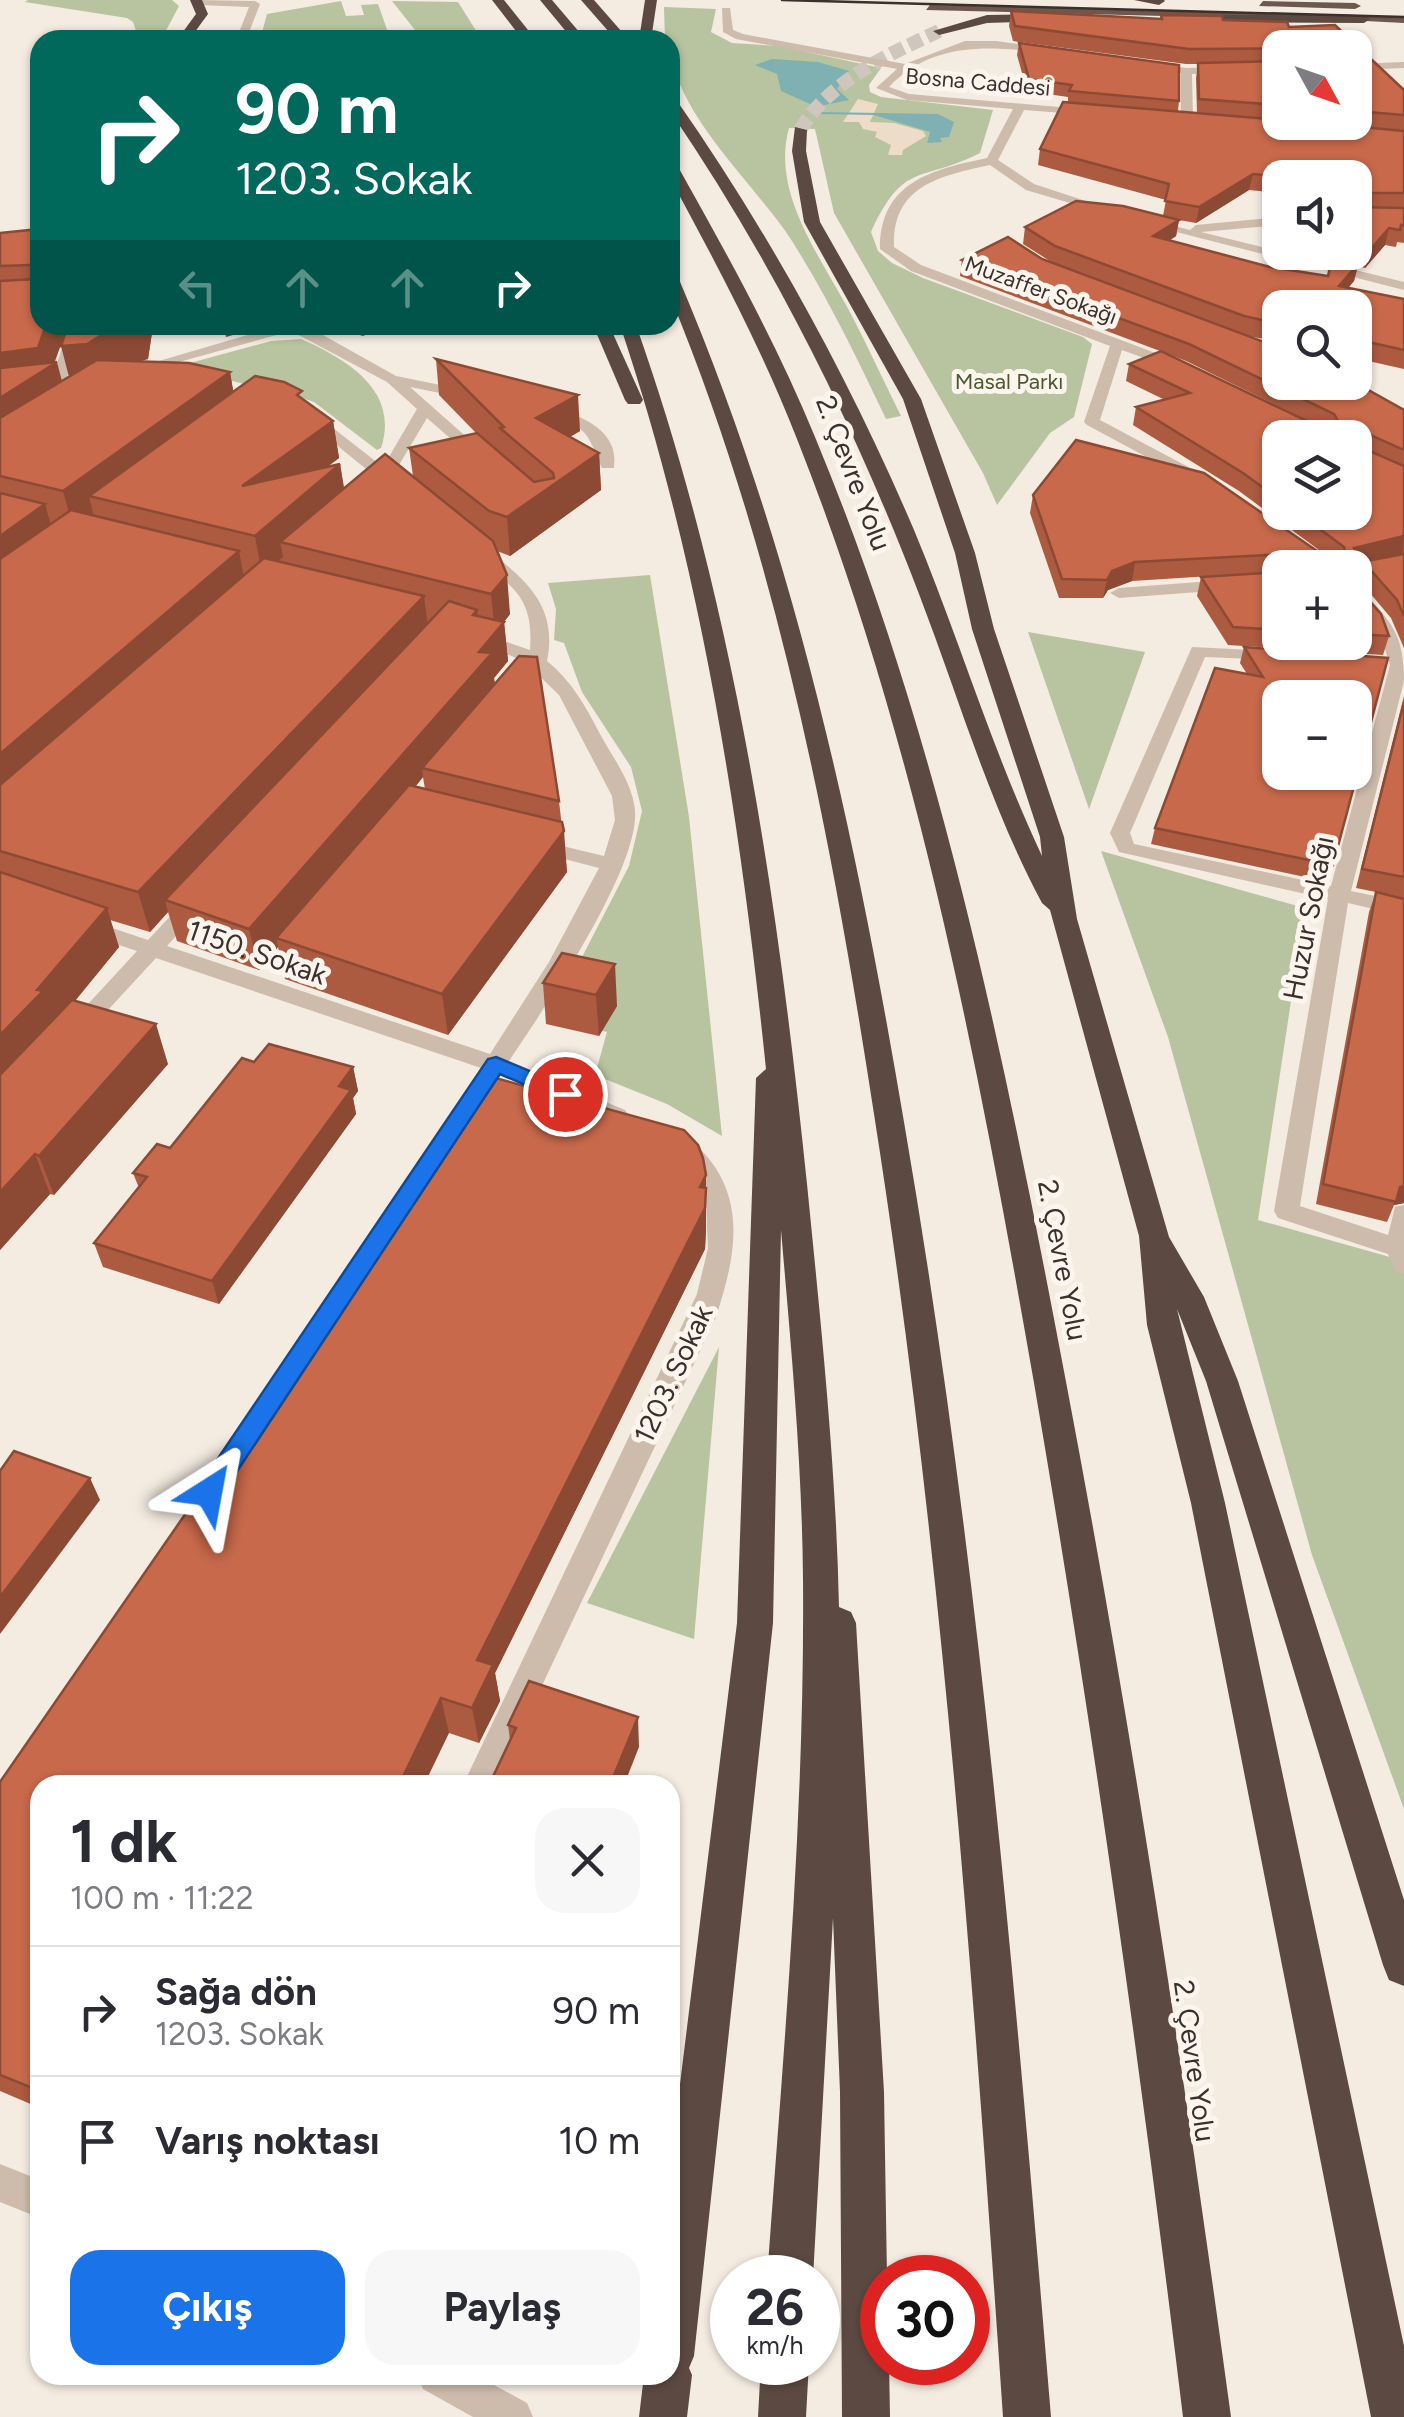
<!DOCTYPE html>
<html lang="tr">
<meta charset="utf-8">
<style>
body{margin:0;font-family:Figtree,sans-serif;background:#f7f7f7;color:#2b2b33;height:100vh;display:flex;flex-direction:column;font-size:38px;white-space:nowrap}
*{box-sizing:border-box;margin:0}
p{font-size:32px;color:#7c7c81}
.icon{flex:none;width:55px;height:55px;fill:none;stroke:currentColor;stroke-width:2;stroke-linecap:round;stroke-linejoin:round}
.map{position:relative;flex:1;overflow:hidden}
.side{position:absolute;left:30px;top:1775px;width:650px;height:610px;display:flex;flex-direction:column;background:#fff;border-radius:30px;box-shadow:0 2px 8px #0004}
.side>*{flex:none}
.guide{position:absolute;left:30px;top:30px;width:650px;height:305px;border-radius:30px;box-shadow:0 2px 8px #0004;background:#00695c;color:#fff;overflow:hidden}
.needle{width:65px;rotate:130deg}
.tools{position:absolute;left:1262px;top:30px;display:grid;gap:20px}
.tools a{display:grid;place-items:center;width:110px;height:110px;border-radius:20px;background:#fff;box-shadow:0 2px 8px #0004;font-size:50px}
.speed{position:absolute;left:710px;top:2255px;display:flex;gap:20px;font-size:50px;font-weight:700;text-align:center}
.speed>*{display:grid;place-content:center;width:130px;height:130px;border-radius:50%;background:#fff;box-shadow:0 2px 8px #0004;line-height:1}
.speed small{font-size:25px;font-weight:400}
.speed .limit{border:15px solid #d22;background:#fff;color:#111}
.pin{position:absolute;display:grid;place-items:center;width:85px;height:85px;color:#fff;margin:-42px;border:5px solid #fff;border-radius:50%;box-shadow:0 2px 10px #0007}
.me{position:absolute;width:110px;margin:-55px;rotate:34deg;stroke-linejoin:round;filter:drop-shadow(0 0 8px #0008)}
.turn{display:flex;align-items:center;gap:35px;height:210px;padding:0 40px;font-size:45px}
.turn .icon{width:130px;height:130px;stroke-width:2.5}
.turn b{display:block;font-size:70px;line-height:85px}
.lanes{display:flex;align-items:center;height:95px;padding:0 40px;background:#0003;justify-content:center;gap:50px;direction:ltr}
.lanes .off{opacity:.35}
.round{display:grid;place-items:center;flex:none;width:105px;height:105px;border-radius:30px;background:#f7f7f7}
.headline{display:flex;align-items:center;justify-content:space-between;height:170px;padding:0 40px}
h1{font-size:60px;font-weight:700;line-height:75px}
.action{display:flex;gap:20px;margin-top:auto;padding:20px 40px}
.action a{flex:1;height:115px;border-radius:30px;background:#1a73e8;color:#fff;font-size:40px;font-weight:700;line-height:115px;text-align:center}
.action a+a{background:#f7f7f7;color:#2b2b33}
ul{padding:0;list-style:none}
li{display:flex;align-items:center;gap:30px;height:130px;padding:0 40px;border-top:2px solid #e1e1e2}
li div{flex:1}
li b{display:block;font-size:38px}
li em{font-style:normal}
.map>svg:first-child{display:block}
.green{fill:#b8c4a0}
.plaza{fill:#ecdcc8}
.water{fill:#7fb0b2}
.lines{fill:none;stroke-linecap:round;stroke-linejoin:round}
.motorway-tunnel{stroke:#cfc6bd;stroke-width:14;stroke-dasharray:14 6;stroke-linecap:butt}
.minor{fill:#cdbbac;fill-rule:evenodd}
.tertiary{fill:#cdbbac;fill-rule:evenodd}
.trunk{fill:#6c584f;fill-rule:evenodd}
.motorway{fill:#5c4a42;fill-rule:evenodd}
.tram{stroke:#3b302b;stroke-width:2.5}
.wall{fill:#ac5a40;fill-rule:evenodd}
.shaded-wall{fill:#8c4a34}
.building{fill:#c8694b;stroke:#8c4a34;stroke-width:2.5;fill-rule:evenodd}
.route{fill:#1a73e8;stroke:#114b97;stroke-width:2.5}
.labels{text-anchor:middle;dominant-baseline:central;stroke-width:10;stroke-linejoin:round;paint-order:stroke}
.far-street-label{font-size:22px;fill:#3b302b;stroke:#fbf5ee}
.far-park-label{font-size:22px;fill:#4a5a2e;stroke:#fbf5ee}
.street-label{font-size:28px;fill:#3b302b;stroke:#fbf5ee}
</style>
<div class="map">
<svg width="1404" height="2417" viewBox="0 0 1404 2417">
<rect width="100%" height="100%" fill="#f4ebe1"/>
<g class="green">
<polygon points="28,0 172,0 179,6 161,40 139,40 133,22 127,18 25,2"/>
<polygon points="341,1 346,16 364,15 361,5 378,4 390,38 429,34 427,30 415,30 392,1 458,2 482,40 299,40 297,37 260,40 267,14"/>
<path d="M664,7L716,9L711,32L732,43L779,46L881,68L869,85L870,92L881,97L993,110L980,153C921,183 904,160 871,232L878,251L892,263L923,278L1083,337L1092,344L1074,417L1050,433L997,505L983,473L834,213L815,129L789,128C770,196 825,262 854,320C870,351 885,384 901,416L886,419C857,358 828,298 792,241C755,183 670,110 670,40H665Z"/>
<path d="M301,339C347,359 400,391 381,448L377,450L314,402L299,397L220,378H135L271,341Z"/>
<polygon points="650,575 689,817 722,1136 667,1104 595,1075 607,1032 550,1019 629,866 642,811 631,767 582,692 564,643 554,640 556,609 548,583"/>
<polygon points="1028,632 1145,652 1089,809"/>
<polygon points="1101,851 1305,908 1258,1220 1404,1261 1404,1809 1312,1555 1168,1037"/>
<polygon points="719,1347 694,1639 587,1603"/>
</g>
<polygon class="plaza" points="858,99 878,104 870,122 894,123 923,131 926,136 903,150 902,155 888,155 891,145 875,137 877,132 863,129 859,122 843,122"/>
<polygon class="water" points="772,59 818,62 849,71 837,89 849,100 820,106 822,112 938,114 954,122 949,137 940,138 942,142 927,143 930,132 874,115 817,114 810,104 781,91 777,74 755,65"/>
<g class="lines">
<path class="motorway-tunnel" d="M800,130C832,79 886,56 939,31"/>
<g class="minor">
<polygon points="195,0 255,1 260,4 246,40 236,40 249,7 199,5"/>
<path d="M722,8H730L733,30L743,34L905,64L965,41H996L1056,49L1052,54C994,46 933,40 889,87L909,94L1094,110L1090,115L1024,110L998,160L1034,184L1107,208V214L1026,190L990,165C939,176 892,186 894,247L921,265L1185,364L1187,367L1180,371L1122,350L1100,420L1207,477V483H1195L1087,425L1084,422L1110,346L911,271L880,249C880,182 931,170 987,158L1013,109L907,100L876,88L897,69L736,39L723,32Z"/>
<polygon points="1142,62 1186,68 1280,66 1280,72 1192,74 1193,120 1187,123 1181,120 1181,73 1142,66"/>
<polygon points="1404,62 1404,68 1355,70 1355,64"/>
<polygon points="1280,217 1280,225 1201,232 1404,282 1404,290 1141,223 1147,219 1190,230 1196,225"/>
<polygon points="69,325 83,325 63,390 56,394 49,390"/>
<polygon points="282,325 305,325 396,376 475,392 475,398 470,399 410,387 489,457 475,460 427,418 393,475 404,485 402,488 386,485 380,492 368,492 366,489 376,477 302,417 315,414 383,467 417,409 387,382 291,331 132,375 125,371"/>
<path d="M548,406C579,415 620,429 614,468H602C585,427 587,428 543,414L540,411Z"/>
<path d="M476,550H488C527,581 558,607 547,661C571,680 586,707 600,734C613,758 632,782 635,810C640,869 543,1010 509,1061L625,1110L629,1116L625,1122H609L500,1075L479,1107H463L459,1101L481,1068L156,958L82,1038H66L63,1033L66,1028L137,951L77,931L74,926L77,921L85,919L148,940L189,896L196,894L207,901L167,946L490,1054L549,962L599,868L526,849L523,845L533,839L604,856L615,820L612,796L559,695L525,662L466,636L475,631L530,650C534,598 514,587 476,558Z"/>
<polygon points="1280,576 1280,586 1119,598 1110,593 1119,588"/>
<path d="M1355,588L1361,589C1392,623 1404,634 1404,681L1351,891L1404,902V916L1348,903L1300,1206L1388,1235L1395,1207L1404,1205V1274L1395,1271L1388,1254L1278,1218L1274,1211L1328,899L1119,852L1110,833L1192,647L1274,651L1280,652V660L1205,657L1130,833L1134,844L1331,886L1390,665L1379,631L1355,604Z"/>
<path d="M680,1137C695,1142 706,1154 715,1167C746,1214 732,1267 716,1317L495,1785H463L697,1294L708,1248L706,1203L690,1169L668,1146Z"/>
</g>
<g class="tertiary">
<polygon points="0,2164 40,2180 40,2218 0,2202"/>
<polygon points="417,2375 476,2375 527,2403 533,2417 473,2417 423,2389"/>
</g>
<g class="trunk">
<polygon points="1263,1 1355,3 1361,6 1355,9 1259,6"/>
<polygon points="930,5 1283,13 1289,16 1283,19 926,10"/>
<polygon points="1331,14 1404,17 1404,23 1327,19"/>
</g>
<g class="motorway">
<polygon points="190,0 202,0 208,14 189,40 177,40 196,14"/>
<polygon points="492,0 504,0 536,40 523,40"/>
<polygon points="540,0 552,0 586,40 573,40"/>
<polygon points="581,0 594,0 629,40 616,40"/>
<polygon points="645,0 657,0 651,40 639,40"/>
<polygon points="1134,0 1164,0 1165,1 1159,5"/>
<polygon points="1049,14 1053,21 987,23 939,35 933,31 987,15"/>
<polygon points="1185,15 1364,15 1370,19 1364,23 1181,22"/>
<path d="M670,97L675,98C770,234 849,378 914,530C959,638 992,750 1042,856L1040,837L972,629L955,553L903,399L804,222L792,151L795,127L807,130L806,151L820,222L921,399L975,553L994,629L1064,837L1077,919L1169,1237L1204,1297L1238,1381L1404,1900V1986L1389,1980L1383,1965L1206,1381L1177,1309L1225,1503L1404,2346V2417H1371L1191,1503L1147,1325L1139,1236L1050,910L1042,903C989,804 959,698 919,594C854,424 773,262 670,111Z"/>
<path d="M670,161L677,165C727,254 776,342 815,437C941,740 1006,1065 1067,1387C1132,1729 1184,2072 1231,2417H1183C1141,2071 1093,1726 1034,1383C978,1063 917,742 797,439C762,349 716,263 670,178Z"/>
<path d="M670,272L678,277C794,548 855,832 904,1122C978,1550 1015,1984 1051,2417H1003C973,1981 942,1545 874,1114C831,835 778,558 670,296Z"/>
<polygon points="593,325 609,325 643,400 640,404 628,404 625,400"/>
<path d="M620,325H636C734,602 777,893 807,1184C821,1325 836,1466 839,1607L851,1612L856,1623L884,2092L887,2278H882V2362H889L890,2417H842L840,2092L833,1918L813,2278H767C784,2045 805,1812 803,1579C802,1462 791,1346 781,1230L773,1623L694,2356L689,2368L692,2375L687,2417H639L644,2375H670V2165L737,1623L756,1078L766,1069C740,817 701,566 620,325Z"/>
<polygon points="761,2362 809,2362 806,2417 758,2417"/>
</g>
<polyline class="tram" points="782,0 1404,17"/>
</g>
<g class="wall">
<path d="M1011,11L1160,19L1161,15L1222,16L1223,20L1287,22L1289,27L1335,25L1357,46L1356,58H1370L1404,90V243L1397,242L1396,247L1385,245L1365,268L1358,266L1354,281L1348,288L1404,299V369L1355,358V308H1280V342L1248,336L1280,348V382H1354L1404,410V648L1391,618L1364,586L1357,585L1358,588L1381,614L1389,636L1383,655L1228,645L1197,596L1201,577L1242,574L1132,581L1108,590L1103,598H1059L1030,513L1033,495L1076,440L1204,473L1320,553H1323L1239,491L1133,425L1136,407L1165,400L1126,381L1129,364L1160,351L960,276L962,260L1008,237L1042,259L1123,289L1053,263L1023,244L1025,227L1076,201L1123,206L1163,216L1166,200L1038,165L1040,149L1063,102H1068V97L1027,91L1017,55L1019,43L1179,65V101L1178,111L1197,113L1196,78L1198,64H1186L1013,41L1009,26ZM1280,48H1355V122H1280ZM1280,178H1355V252H1333L1328,276L1270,267L1170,240L1176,236L1179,220L1196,223L1249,190L1280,193ZM1163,352L1186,361L1314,424ZM1280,438H1355V512H1280ZM1280,568H1355V642H1280Z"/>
<path d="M40,229L68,325L54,362L62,381L153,326L148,359L139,361L230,372L233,392L303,400L333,421L339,458L327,467L340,464L344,488L413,476L409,448L476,433L439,395L436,359L580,431L570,437L599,453L601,490L510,556L497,551L510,614L504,622L508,661L494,678L495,684L559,801L567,872L448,1035L285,979L278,947L259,970L177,941L168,912L150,932L110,920L119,947L75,1001L168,1064L54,1195L50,1194L0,1250V233ZM423,777L425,789L416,786Z"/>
<polygon points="325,325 382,325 363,336"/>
<polygon points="1244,647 1388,658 1328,882 1151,844 1155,828 1247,674 1240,663"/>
<polygon points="1404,696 1404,1203 1394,1205 1387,1222 1316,1204 1369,912 1376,892 1356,888"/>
<polygon points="562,953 617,1006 599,1036 546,1024 543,983"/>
<polygon points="254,1062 353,1067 358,1091 353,1098 356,1114 219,1304 103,1267 94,1243 139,1188 133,1173 170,1148"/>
<polygon points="706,1175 706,1229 705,1249 495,1673 500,1701 479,1743 449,1733 40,1785 40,2108 0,2091 0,1782"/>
<polygon points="508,1725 639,1747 510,1740"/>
</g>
<g class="shaded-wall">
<polygon points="1253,174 1249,190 1196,223 1199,207"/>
<polygon points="1179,220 1176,236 1150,253 1153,236"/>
<polygon points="1389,228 1385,245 1365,268 1369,251"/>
<polygon points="1358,264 1354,281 1335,303 1339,286"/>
<polygon points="46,325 68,325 54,364 57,362 66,397 0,440 0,353"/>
<polygon points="138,325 157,325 153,326 148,359 70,381 61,346"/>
<polygon points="224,325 258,325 258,328 226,337"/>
<polygon points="362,325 382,325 363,336"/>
<polygon points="230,372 236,407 89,496 93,513 73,528 63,491"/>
<polygon points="578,395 580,431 539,454 536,418"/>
<polygon points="333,421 339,458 250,524 242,486"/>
<polygon points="599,453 601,490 510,556 507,517"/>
<polygon points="340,464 346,501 280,542 283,557 262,575 255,536"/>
<polygon points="45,504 55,541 0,582 0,536"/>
<polygon points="1404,536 1403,553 1349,566 1354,548"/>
<polygon points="239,551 246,589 0,805 0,754"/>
<polygon points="1135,562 1132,581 1108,590 1103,598 1107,580 1112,571"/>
<polygon points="507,575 510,614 495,633 491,594"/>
<polygon points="424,596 429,634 165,900 168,912 150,932 138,892"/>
<polygon points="477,610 481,649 504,622 508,661 494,678 496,693 422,768 423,777 284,941 276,938 278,947 259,970 249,929"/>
<polygon points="564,831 567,872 448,1035 442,994"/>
<polygon points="107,908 119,947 0,1092 0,1035"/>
<polygon points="615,964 617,1006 599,1036 596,995"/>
<polygon points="156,1024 168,1064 54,1195 39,1156"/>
<polygon points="353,1067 358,1091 353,1098 356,1114 219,1304 212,1281 339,1086"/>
<polygon points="35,1154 50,1194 0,1250 0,1192"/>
<polygon points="706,1175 706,1229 705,1249 495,1673 500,1701 479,1743 472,1708 477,1660"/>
<polygon points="1404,1186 1404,1203 1394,1205 1400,1187"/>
<polygon points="90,1478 100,1500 0,1634 0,1597"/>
<polygon points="441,1698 449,1733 424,1785 399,1785"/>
<polygon points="638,1717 639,1747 624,1785 610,1785"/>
</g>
<g class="building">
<polygon points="1011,11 1162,19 1161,15 1222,16 1223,20 1287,22 1289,27 1335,25 1357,46 1356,58 1370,58 1404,90 1404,115 1355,111 1355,48 1189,49 1015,26"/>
<polygon points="1019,43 1179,65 1179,101 1069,91 1072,85 1029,79"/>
<polygon points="1280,61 1280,105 1199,99 1198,63"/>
<polygon points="1063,102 1280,120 1280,122 1309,122 1404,131 1404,193 1359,193 1355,197 1356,207 1404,208 1404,226 1401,225 1400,230 1389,228 1369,251 1355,248 1355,178 1295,178 1253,174 1199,207 1165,201 1169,184 1040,149"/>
<polygon points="1076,201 1123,206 1179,220 1153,236 1270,267 1328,276 1332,258 1358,264 1339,286 1404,299 1404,350 1355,339 1355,308 1280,308 1280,324 1244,316 1055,246 1025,227"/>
<polygon points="40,229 40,325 46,325 38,348 0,353 0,281 34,279 35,268 31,265 0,266 0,233"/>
<polygon points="1008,237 1042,259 1280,348 1280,382 1354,382 1404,410 1404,450 1357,429 1358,446 1404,466 1404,536 1354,548 1361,562 1404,554 1404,616 1397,600 1369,568 1361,566 1357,570 1358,588 1381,614 1389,636 1355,634 1355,568 1286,568 1288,558 1284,554 1135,562 1112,571 1107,580 1062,579 1033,495 1076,440 1204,473 1320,553 1345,552 1344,547 1297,512 1355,512 1355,438 1280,438 1280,500 1243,473 1136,407 1190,393 1129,364 1161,351 1313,424 1338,421 1334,414 1189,344 962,260"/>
<polygon points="68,325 138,325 102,335 87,344 61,346"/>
<polygon points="436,359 578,395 536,418 599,453 507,517 489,511 409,448 477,433 534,482 554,478 553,473 500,428 504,427"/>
<polygon points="97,360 189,363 230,372 63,491 0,476 0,418"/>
<polygon points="57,362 0,398 0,368"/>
<polygon points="255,376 284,382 302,391 297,395 333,421 242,486 340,464 255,536 89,496"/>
<polygon points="385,454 493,541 507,575 491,594 280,542"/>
<polygon points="0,493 45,504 0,536"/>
<polygon points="71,510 239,551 0,754 0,559"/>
<polygon points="264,558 424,596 138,892 0,851 0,785"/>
<polygon points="1280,572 1280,630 1233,627 1201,577"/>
<polygon points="449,601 477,610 473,615 504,622 479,652 492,653 249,929 165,900"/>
<path d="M1244,647L1388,658L1333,865L1155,828L1215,668L1263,677ZM1280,698H1355V772H1280Z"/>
<polygon points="519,656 537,657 559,801 422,768"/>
<polygon points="1404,702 1404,877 1362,869"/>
<polygon points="409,785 562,822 564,831 442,994 276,938"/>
<polygon points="0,872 107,908 37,990 43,991 0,1035"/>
<polygon points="1376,892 1404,899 1404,1186 1400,1187 1396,1202 1323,1184"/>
<polygon points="562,953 615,964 596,995 543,983"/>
<polygon points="72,1000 156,1024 39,1156 35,1154 0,1192 0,1075"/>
<polygon points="269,1044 353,1067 339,1086 351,1090 212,1281 94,1243 147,1177 133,1173 157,1144 170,1148 242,1058 254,1062"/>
<polygon points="481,1074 684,1130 698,1145 703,1158 706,1175 700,1187 706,1188 705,1208 477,1660 493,1665 472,1708 441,1698 399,1785 40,1785 40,2091 0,2075 0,1782 213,1474"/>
<polygon points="14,1451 90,1478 0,1597 0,1471"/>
<polygon points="529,1681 638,1717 610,1785 489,1785 516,1728 508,1725"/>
</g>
<polygon class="route" points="496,1057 573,1089 576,1094 565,1102 500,1074 218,1500 209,1503 200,1500 196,1492 200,1485 488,1059"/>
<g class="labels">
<g class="far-street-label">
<text transform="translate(978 82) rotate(5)">Bosna Caddesi</text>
<text transform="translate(1041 290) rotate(20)">Muzaffer Sokağı</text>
</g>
<g class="far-park-label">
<text x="1009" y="381">Masal Parkı</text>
</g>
<g class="street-label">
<text transform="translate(854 473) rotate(69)">2. Çevre Yolu</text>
<text transform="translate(1308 918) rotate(-79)">Huzur Sokağı</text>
<text transform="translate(257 952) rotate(19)">1150. Sokak</text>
<text transform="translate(1063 1260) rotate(79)">2. Çevre Yolu</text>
<text transform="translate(673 1374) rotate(-65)">1203. Sokak</text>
<text transform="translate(1195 2061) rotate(82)">2. Çevre Yolu</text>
</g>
</g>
</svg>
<div class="tools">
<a><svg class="needle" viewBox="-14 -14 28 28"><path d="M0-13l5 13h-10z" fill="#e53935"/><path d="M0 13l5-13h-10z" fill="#7c7c81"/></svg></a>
<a><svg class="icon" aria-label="sound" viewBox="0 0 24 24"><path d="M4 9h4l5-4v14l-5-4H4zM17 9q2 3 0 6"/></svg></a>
<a><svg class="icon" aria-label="search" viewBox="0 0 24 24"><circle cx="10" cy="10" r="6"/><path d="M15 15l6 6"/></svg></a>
<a><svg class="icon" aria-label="layers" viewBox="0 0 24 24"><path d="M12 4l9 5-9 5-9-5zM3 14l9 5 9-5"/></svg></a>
<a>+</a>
<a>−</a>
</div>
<div class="speed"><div>26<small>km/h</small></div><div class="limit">30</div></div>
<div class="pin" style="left:565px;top:1094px;background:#d93025"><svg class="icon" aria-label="arrive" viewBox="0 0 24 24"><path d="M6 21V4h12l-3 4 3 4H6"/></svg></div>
<svg class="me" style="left:209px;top:1492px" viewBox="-20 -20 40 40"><path d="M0-17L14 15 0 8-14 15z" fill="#1a73e8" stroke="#fff" stroke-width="4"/></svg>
<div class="guide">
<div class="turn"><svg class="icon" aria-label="right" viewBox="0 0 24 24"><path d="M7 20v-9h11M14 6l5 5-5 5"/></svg><div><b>90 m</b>1203. Sokak</div></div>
<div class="lanes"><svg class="icon off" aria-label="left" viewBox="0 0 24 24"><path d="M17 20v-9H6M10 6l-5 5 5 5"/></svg><svg class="icon off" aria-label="ahead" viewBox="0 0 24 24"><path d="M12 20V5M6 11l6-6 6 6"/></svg><svg class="icon off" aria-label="ahead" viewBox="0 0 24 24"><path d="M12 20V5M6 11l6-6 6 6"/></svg><svg class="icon" aria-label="right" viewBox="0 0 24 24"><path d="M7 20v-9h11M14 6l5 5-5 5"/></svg></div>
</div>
<section class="side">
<div class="headline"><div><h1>1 dk</h1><p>100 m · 11:22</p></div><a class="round"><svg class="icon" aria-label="close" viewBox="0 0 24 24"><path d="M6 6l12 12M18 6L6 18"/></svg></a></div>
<ul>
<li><svg class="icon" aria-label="right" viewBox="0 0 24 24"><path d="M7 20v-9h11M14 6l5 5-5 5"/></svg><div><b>Sağa dön</b><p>1203. Sokak</p></div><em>90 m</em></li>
<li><svg class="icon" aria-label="arrive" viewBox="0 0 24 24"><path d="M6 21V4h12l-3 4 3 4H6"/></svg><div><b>Varış noktası</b></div><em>10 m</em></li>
</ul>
<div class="action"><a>Çıkış</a><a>Paylaş</a></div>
</section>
</div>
